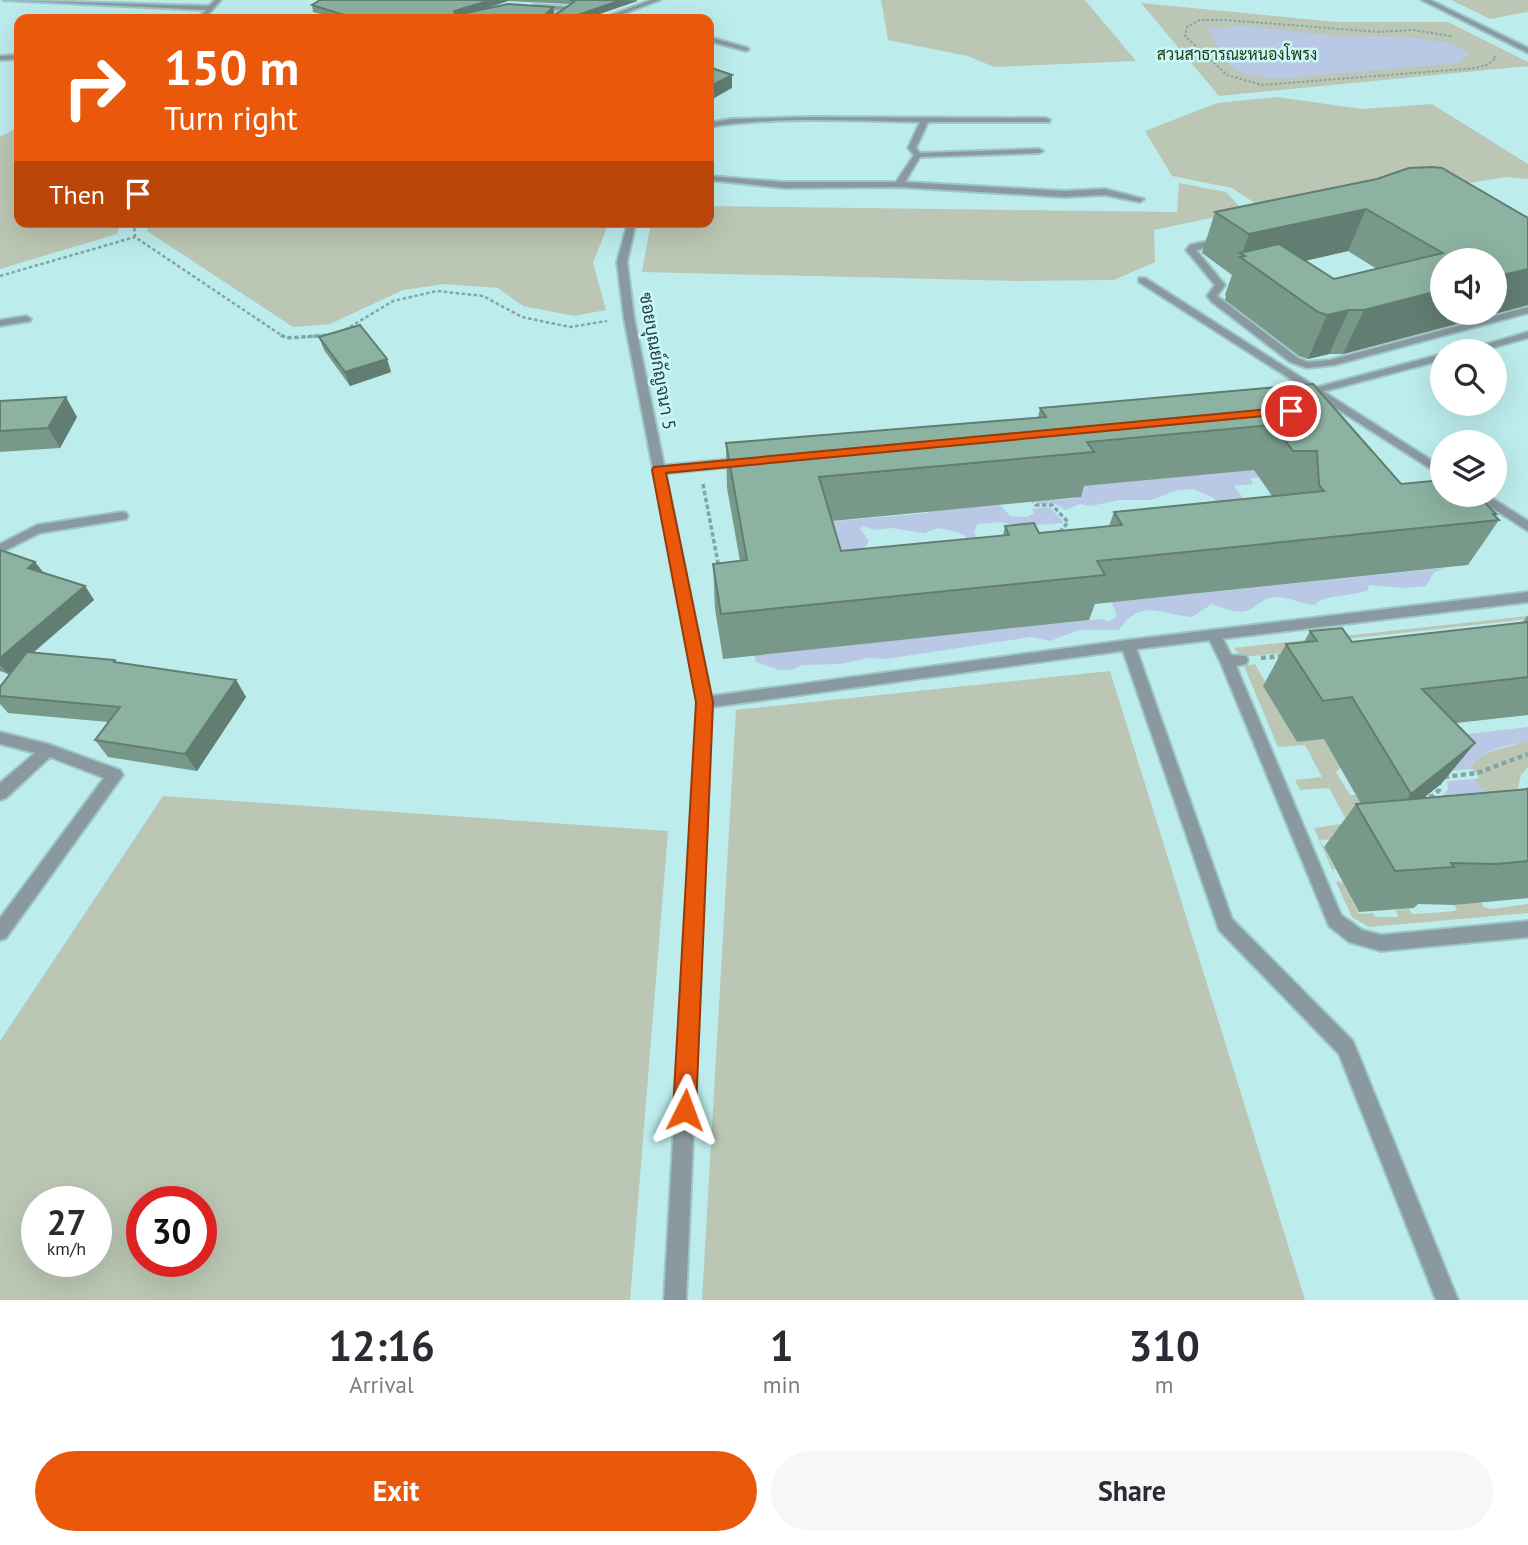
<!DOCTYPE html>
<meta charset="utf-8">
<style>
body{margin:0;font-family:"PT Sans",Sarabun,sans-serif;background:#f7f7f7;color:#2b2b33;height:100vh;display:flex;flex-direction:column;font-size:26px;white-space:nowrap}
*{box-sizing:border-box;margin:0}
p{font-size:23px;color:#7c7c81}
.icon{flex:none;width:38px;height:38px;fill:none;stroke:currentColor;stroke-width:2;stroke-linecap:round;stroke-linejoin:round}
.map{position:relative;height:1300px;overflow:hidden}
.drawer{display:flex;flex-direction:column;background:#fff;flex:1}
.drawer>*{flex:none}
.banner{position:absolute;left:14px;top:14px;width:700px;height:214px;border-radius:14px;box-shadow:0 7px 28px #0002;background:#ea580c;color:#fff;overflow:hidden}
.controls{position:absolute;left:1430px;top:248px;display:grid;gap:14px}
.controls a{display:grid;place-items:center;width:77px;height:77px;border-radius:50%;background:#fff;box-shadow:0 7px 28px #0002;font-size:35px}
.speed{position:absolute;left:21px;top:1186px;display:flex;gap:14px;font-size:35px;font-weight:700;text-align:center}
.speed>*{display:grid;place-content:center;width:91px;height:91px;border-radius:50%;background:#fff;box-shadow:0 7px 28px #0002;line-height:1}
.speed small{font-size:18px;font-weight:400}
.speed .limit{border:10px solid #d22;background:#fff;color:#111}
.pin{position:absolute;display:grid;place-items:center;width:60px;height:60px;color:#fff;margin:-30px;border:4px solid #fff;border-radius:50%;box-shadow:0 2px 7px #0007}
.me{position:absolute;width:77px;margin:-38px;rotate:3deg;stroke-linejoin:round;filter:drop-shadow(0 0 5px #0008)}
.turn{display:flex;align-items:center;gap:24px;height:147px;padding:0 35px;font-size:32px}
.turn .icon{width:91px;height:91px;stroke-width:2.5}
.turn b{display:block;font-size:49px;line-height:60px}
.then{display:flex;align-items:center;height:66px;padding:0 35px;background:#0003;gap:14px;font-size:26px}
.eta{display:flex;justify-content:space-evenly;align-items:center;height:119px;text-align:center}
.eta b{font-size:42px;font-weight:700;line-height:49px}
.primary-button{display:flex;gap:14px;margin-top:auto;padding:14px 35px}
.primary-button a{flex:1;height:80px;border-radius:42px;background:#ea580c;color:#fff;font-size:28px;font-weight:700;line-height:80px;text-align:center}
.primary-button a+a{background:#f7f7f7;color:#2b2b33}
.map>svg:first-child{display:block}
.green{fill:#bbc6b4;fill-rule:evenodd}
.water{fill:#b8c8e5}
.lines{fill:none;stroke-linecap:round;stroke-linejoin:round}
.service-casing{stroke:#9dc6c7;stroke-width:4}
.minor-casing{stroke:#9dc6c7;stroke-width:4}
.path-far3{stroke:#82a5a6;stroke-width:2;stroke-dasharray:2.5 2;stroke-linecap:butt}
.path-far2{stroke:#82a5a6;stroke-width:2.5;stroke-dasharray:3.5 2.5;stroke-linecap:butt}
.path-far1{stroke:#82a5a6;stroke-width:3.5;stroke-dasharray:4.5 2.5;stroke-linecap:butt}
.path{stroke:#82a5a6;stroke-width:4.5;stroke-dasharray:5 3.5;stroke-linecap:butt}
.service{fill:#8a98a0;fill-rule:evenodd}
.minor{fill:#8a98a0;fill-rule:evenodd}
.wall{fill:#78998a;fill-rule:evenodd}
.shaded-wall{fill:#627d71}
.building{fill:#8cb2a1;stroke:#627d71;stroke-width:2;fill-rule:evenodd}
.route{fill:#ea580c;stroke:#983908;stroke-width:2}
.labels{text-anchor:middle;dominant-baseline:central;stroke-width:5;stroke-linejoin:round;paint-order:stroke}
.far-park-label{font-size:16px;fill:#263e13;stroke:#caf9fa}
.street-label{font-size:18px;fill:#2d4040;stroke:#caf9fa}
</style>
<div class="map">
<svg width="1528" height="1300" viewBox="0 0 1528 1300">
<rect width="100%" height="100%" fill="#bdeced"/>
<g class="green">
<polygon points="881,0 1085,0 1136,61 994,67 968,56 888,40"/>
<polygon points="1451,0 1528,0 1528,12 1490,19"/>
<polygon points="1141,3 1336,22 1448,22 1528,62 1528,66 1219,96"/>
<polygon points="1277,97 1362,109 1432,104 1528,164 1528,179 1507,177 1270,213 1232,188 1172,176 1145,131 1217,103"/>
<polygon points="19,127 19,222 120,222 117,234 0,269 0,137"/>
<polygon points="1179,183 1226,192 1244,211 1154,230 1155,262 1114,280 1018,281 642,272 651,222 709,222 709,206 1177,212"/>
<polygon points="150,222 609,222 593,263 606,310 574,316 523,306 498,288 445,284 403,290 330,324 293,327 147,231"/>
<polygon points="1528,616 1528,619 1329,641 1304,651 1241,657 1234,648"/>
<path d="M1255,664L1267,685L1264,686L1297,742L1371,734L1374,737L1379,736L1391,755L1348,758L1353,767L1341,768L1336,772L1350,795H1356L1358,799L1372,798L1377,807L1407,804L1427,838H1414L1412,834C1397,835 1383,835 1369,837L1371,842L1358,843L1352,831L1332,834L1333,839L1320,840L1335,869H1333L1335,876L1314,828L1348,823L1329,788L1300,790L1295,780L1322,777L1305,745L1278,747L1244,666Z"/>
<polygon points="1110,671 1305,1300 702,1300 736,710"/>
<path d="M1528,741V767L1521,775L1517,792C1498,794 1485,797 1474,779L1479,778L1473,769H1470L1477,758L1489,752Z"/>
<path d="M163,796L668,831L630,1300H0V1041ZM37,1202H96V1262H37ZM142,1202H201V1262H142Z"/>
<path d="M1339,881L1344,884L1359,914L1373,913L1376,917H1398L1396,910L1409,909L1412,914C1427,913 1444,913 1457,910L1454,905L1481,902L1484,907L1491,909L1528,904V913L1369,927L1352,917L1336,882Z"/>
</g>
<g class="water">
<path d="M1242,26L1339,36L1406,37L1451,43L1470,54L1458,63L1279,79C1233,74 1228,71 1208,28Z"/>
<polygon points="1233,455 1275,476 1250,478 1253,484 1234,486 1255,514 1216,504 1214,498 1193,489 1178,490 1151,500 1120,500 1091,506 1080,504 1066,510 1053,503 1038,504 1024,475 1057,500 1077,498 1075,487 1148,480"/>
<path d="M923,495L952,509L1000,505L1010,516L1027,517L1034,513L1032,509L1050,507L1064,523L1020,526L1001,522L978,524L974,531L978,541L966,542L965,536L958,532L938,528L924,533L892,528L875,530L862,526L860,529L869,541C862,554 851,553 838,552L826,522L928,513Z"/>
<path d="M1445,568L1434,572L1426,586L1403,588L1369,585L1368,590C1353,597 1322,594 1315,605C1301,604 1290,597 1276,597C1264,598 1259,604 1251,609C1240,616 1223,608 1212,604L1192,617C1161,615 1141,597 1119,630H1079L1050,641L1031,637L886,659L868,658L840,664L802,665L791,670H779L756,662L754,655L1089,620L1103,619L1109,622L1117,616L1109,595L1114,583L1124,601Z"/>
<path d="M1528,727V741C1509,746 1478,749 1470,769L1441,772L1444,737Z"/>
<path d="M1474,779C1486,798 1510,797 1528,786V814L1437,801L1448,790L1447,781Z"/>
</g>
<g class="lines">
<g class="service-casing">
<g id="service">
<polygon points="1222,238 1227,241 1225,243 1196,250 1225,285 1217,296 1298,358 1308,362 1330,360 1528,307 1528,313 1334,365 1307,368 1290,362 1212,302 1207,296 1215,285 1186,250 1190,245"/>
<polygon points="26,316 31,319 30,321 0,326 0,320"/>
<polygon points="1528,332 1528,338 1477,352 1459,352"/>
<polygon points="1442,354 1442,360 1314,394 1309,391 1310,389"/>
<polygon points="744,458 748,459 748,465 659,474 653,470 659,466"/>
<polygon points="1214,630 1219,631 1231,655 1246,656 1248,660 1246,664 1236,666 1341,915 1362,930 1381,935 1528,921 1528,937 1381,951 1349,942 1329,926 1220,661 1207,635"/>
<polygon points="1128,640 1135,645 1232,919 1353,1041 1458,1300 1436,1300 1339,1054 1219,930 1121,645"/>
</g>
</g>
<g class="minor-casing">
<g id="minor">
<polygon points="3,0 209,6 215,0 221,0 204,19 198,19 206,10"/>
<polygon points="651,0 660,0 609,19 601,19"/>
<polygon points="1422,0 1430,0 1528,48 1528,53"/>
<polygon points="534,5 569,7 572,9 556,19 549,19 562,10 536,8"/>
<polygon points="709,37 748,48 749,49 746,51 709,41"/>
<polygon points="19,55 19,59 0,60 0,56"/>
<path d="M810,117L1046,118L1050,120L1049,122H928L916,148L920,153L1039,149L1043,151L1039,153L920,157L905,182L1064,191L1105,189L1144,199L1140,202L1105,195L1064,197L899,187L784,188L709,180V176L784,182H896L914,155L908,148L920,122C851,121 778,116 709,127V123L731,119Z"/>
<polygon points="628,222 636,222 627,262 634,318 711,696 1128,640 1528,592 1528,602 1128,650 712,707 686,1300 664,1300 698,702 624,318 617,262"/>
<polygon points="1139,278 1145,278 1442,467 1442,476 1139,282"/>
<polygon points="1472,495 1487,495 1528,521 1528,531"/>
<polygon points="122,512 126,513 128,516 126,519 40,533 0,553 0,544 37,525"/>
<polygon points="0,732 48,744 120,770 123,775 6,938 0,940 0,918 104,778 50,757 6,798 0,800 0,783 35,753 0,744"/>
</g>
</g>
<polyline class="path-far3" points="1451,36 1413,30 1379,32 1226,20 1200,20 1187,27 1185,36 1227,75 1262,85 1476,68 1487,65 1496,58 1493,56"/>
<g class="path-far2">
<polyline points="134,222 135,237 284,337"/>
<polyline points="0,276 135,237"/>
<polyline points="345,330 393,301 437,291 483,296 522,317 570,327 607,321"/>
<polyline points="307,337 330,335"/>
</g>
<g class="path-far1">
<polyline points="281,335 286,338 330,335"/>
<polyline points="703,484 719,568"/>
<polyline points="1032,498 1036,505 1052,505 1068,522 1060,532 1061,536"/>
</g>
<g class="path">
<polyline points="1261,658 1283,656"/>
<polyline points="1444,777 1477,773 1528,754"/>
<polyline points="1421,798 1433,796 1439,790 1439,781"/>
</g>
<use href="#service" class="service"/>
<use href="#minor" class="minor"/>
</g>
<g class="wall">
<path d="M320,0H637V1L585,19H338L313,12L312,5ZM508,1L569,4L570,5L555,15H552L554,13L553,7L478,11Z"/>
<path d="M1377,179L1528,218V305L1343,354H1329L1308,359L1299,356L1225,300L1226,296L1225,295L1232,275L1202,253L1215,212ZM1348,251L1377,269L1334,279L1305,261Z"/>
<polygon points="319,337 387,359 391,372 350,386 324,350"/>
<path d="M1313,384L1401,484L1496,514L1495,516L1499,520L1468,565L1095,604L1089,620L723,659L715,609L713,564L740,561L727,488L726,443L1038,418L1040,408ZM1254,470L1272,496L1114,512L1109,526L1039,533L1005,526L1003,536L841,551L832,521L1081,497L1084,486Z"/>
<polygon points="0,401 77,417 60,448 0,452"/>
<polygon points="0,550 35,562 44,573 85,586 94,600 33,653 117,663 236,680 246,697 197,771 108,757 95,740 108,722 8,713 0,704 0,687 14,669 8,674 0,671"/>
<polygon points="1528,615 1528,715 1456,723 1475,743 1441,784 1423,798 1528,789 1528,898 1454,905 1418,904 1414,908 1359,912 1324,847 1356,804 1361,804 1324,739 1297,742 1263,686 1286,644 1304,642 1310,631 1352,642 1522,623"/>
</g>
<g class="shaded-wall">
<polygon points="491,0 508,0 508,1 455,18 454,11"/>
<polygon points="621,0 637,1 585,19 566,19"/>
<polygon points="553,7 554,13 548,19 546,14"/>
<polygon points="732,75 732,88 709,101 709,87"/>
<polygon points="1366,209 1348,251 1259,271 1242,254 1249,234"/>
<polygon points="1528,269 1528,305 1343,354 1364,310 1442,290 1442,313 1494,313 1494,277"/>
<polygon points="1349,310 1329,354 1308,359 1327,315"/>
<polygon points="387,359 391,372 350,386 345,372"/>
<polygon points="66,397 77,417 60,448 48,428"/>
<polygon points="35,562 45,575 28,568"/>
<polygon points="85,586 94,600 8,674 0,665 0,658"/>
<polygon points="236,680 246,697 197,771 185,754"/>
<polygon points="1475,743 1441,784 1379,834 1411,794"/>
</g>
<g class="building">
<polygon points="320,0 491,0 454,11 456,15 508,4 553,7 546,14 555,15 574,2 571,0 621,0 566,19 357,19 312,5"/>
<polygon points="709,67 732,75 709,87"/>
<polygon points="1433,167 1442,168 1528,218 1528,269 1494,277 1494,261 1442,261 1442,290 1364,310 1349,310 1327,315 1318,312 1240,257 1245,256 1240,253 1279,244 1334,279 1443,253 1366,209 1249,234 1215,212 1377,179 1409,168"/>
<polygon points="360,325 387,359 345,372 319,337"/>
<path d="M1313,384L1401,484L1442,480V495H1477L1496,514H1493L1499,520L1097,561L1105,575L721,614L713,564L747,560L726,443L1046,417L1040,408ZM1273,425L1293,451H1317L1319,485L1324,491L1114,512L1122,525L1039,533L1034,523L1005,526L1009,535L841,551L819,477L1094,452L1087,442Z"/>
<polygon points="66,397 48,428 0,431 0,401"/>
<polygon points="0,550 35,562 28,568 85,586 0,658"/>
<polygon points="1528,622 1528,677 1422,689 1475,743 1411,794 1352,697 1323,701 1286,644 1317,641 1310,631 1342,628 1352,642"/>
<polygon points="27,652 115,660 114,662 236,680 185,754 95,740 120,707 0,696 0,687"/>
<polygon points="1528,789 1528,861 1496,864 1451,863 1454,867 1395,871 1356,804"/>
</g>
<polygon class="route" points="1291,407 1297,411 1295,413 666,473 713,702 696,1110 692,1118 685,1121 677,1118 673,1110 696,702 652,470 654,467"/>
<g class="labels">
<g class="far-park-label">
<text x="1237" y="54">สวนสาธารณะหนองโพรง</text>
</g>
<g class="street-label">
<text transform="translate(658 361) rotate(80)">ซอยบุณย์กัญจนา 5</text>
</g>
</g>
</svg>
<div class="controls">
<a><svg class="icon" aria-label="sound" viewBox="0 0 24 24"><path d="M4 9h4l5-4v14l-5-4H4zM17 9q2 3 0 6"/></svg></a>
<a><svg class="icon" aria-label="search" viewBox="0 0 24 24"><circle cx="10" cy="10" r="6"/><path d="M15 15l6 6"/></svg></a>
<a><svg class="icon" aria-label="layers" viewBox="0 0 24 24"><path d="M12 4l9 5-9 5-9-5zM3 14l9 5 9-5"/></svg></a>
</div>
<div class="speed"><div>27<small>km/h</small></div><div class="limit">30</div></div>
<div class="pin" style="left:1291px;top:411px;background:#d93025"><svg class="icon" aria-label="arrive" viewBox="0 0 24 24"><path d="M6 21V4h12l-3 4 3 4H6"/></svg></div>
<svg class="me" style="left:685px;top:1110px" viewBox="-20 -20 40 40"><path d="M0-17L14 15 0 8-14 15z" fill="#ea580c" stroke="#fff" stroke-width="4"/></svg>
<div class="banner">
<div class="turn"><svg class="icon" aria-label="right" viewBox="0 0 24 24"><path d="M7 20v-9h11M14 6l5 5-5 5"/></svg><div><b>150 m</b>Turn right</div></div>
<div class="then">Then<svg class="icon" aria-label="arrive" viewBox="0 0 24 24"><path d="M6 21V4h12l-3 4 3 4H6"/></svg></div>
</div>
</div>
<section class="drawer">
<div class="eta">
<div><b>12:16</b><p>Arrival</p></div>
<div><b>1</b><p>min</p></div>
<div><b>310</b><p>m</p></div>
</div>
<div class="primary-button"><a>Exit</a><a>Share</a></div>
</section>
